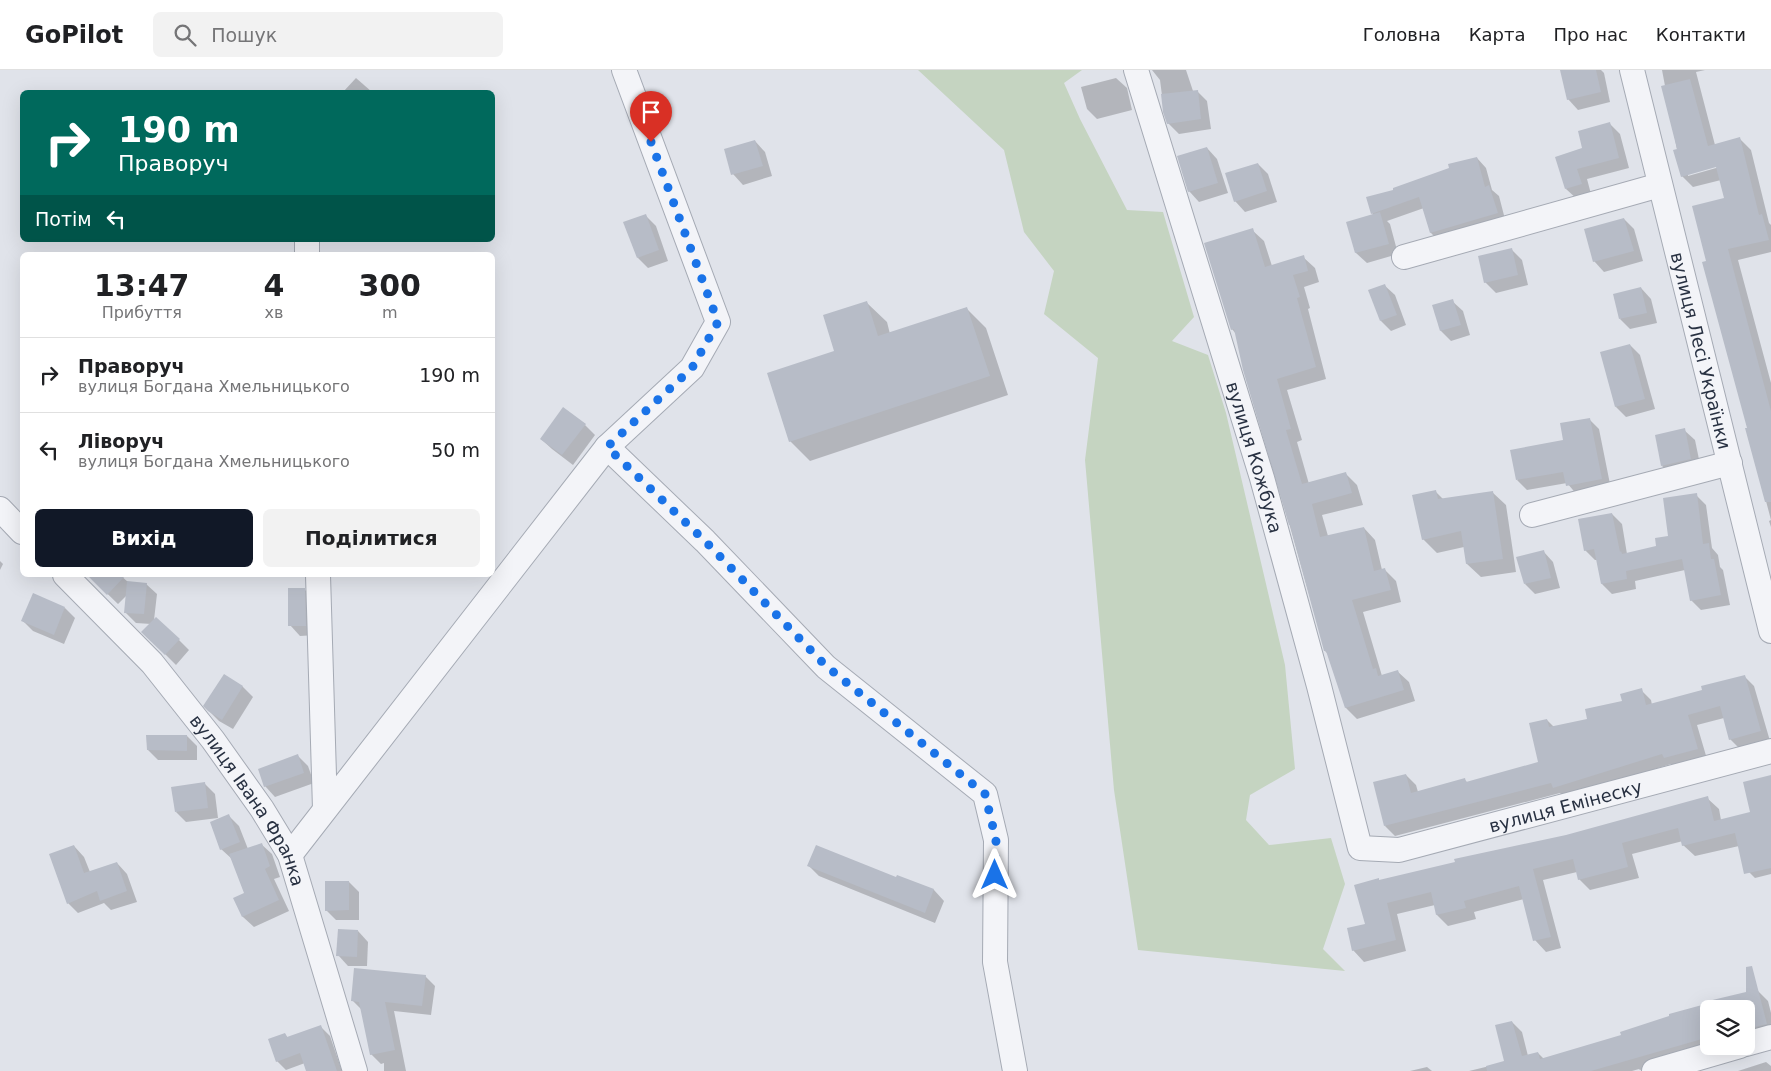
<!DOCTYPE html>
<html lang="uk">
<meta charset="utf-8">
<style>
body{margin:0;font-family:"DejaVu Sans",sans-serif;background:#f2f2f2;color:#202124;height:100vh;display:flex;flex-direction:column;font-size:19px;white-space:nowrap}
*{box-sizing:border-box;margin:0}
p{font-size:16px;color:#757577}
.icon{flex:none;width:28px;height:28px;fill:none;stroke:currentColor;stroke-width:2;stroke-linecap:round;stroke-linejoin:round}
.map{position:relative;flex:1;overflow:hidden}
.details{position:absolute;left:20px;top:182px;width:475px;height:325px;display:flex;flex-direction:column;background:#fff;border-radius:8px;box-shadow:0 5px 20px #0002}
.details>*{flex:none}
.top-card{position:absolute;left:20px;top:20px;width:475px;height:152px;border-radius:8px;box-shadow:0 5px 20px #0002;background:#00695c;color:#fff;overflow:hidden}
.fabs{position:absolute;left:1700px;top:930px;display:grid;gap:10px}
.fabs a{display:grid;place-items:center;width:55px;height:55px;border-radius:8px;background:#fff;box-shadow:0 5px 20px #0002;font-size:25px}
.pin{position:absolute;display:grid;place-items:center;width:42px;height:42px;color:#fff;margin:-51px -21px;border-radius:50% 50% 50% 0;rotate:-45deg;box-shadow:0 0 5px #0007}
.pin .icon{rotate:45deg}
.me{position:absolute;width:55px;margin:-28px;rotate:0deg;stroke-linejoin:round;filter:drop-shadow(0 0 4px #0008)}
.turn{display:flex;align-items:center;gap:18px;height:105px;padding:0 15px;font-size:22px}
.turn .icon{width:65px;height:65px;stroke-width:2.5}
.turn b{display:block;font-size:35px;line-height:42px}
.then{display:flex;align-items:center;height:48px;padding:0 15px;background:#0003;gap:10px;font-size:19px}
.eta{display:flex;justify-content:space-evenly;align-items:center;height:85px;text-align:center}
.eta b{font-size:30px;font-weight:600;line-height:35px}
.action{display:flex;gap:10px;margin-top:auto;padding:10px 15px}
.action a{flex:1;height:58px;border-radius:8px;background:#111827;color:#fff;font-size:20px;font-weight:600;line-height:58px;text-align:center}
.action a+a{background:#f2f2f2;color:#202124}
ul{padding:0;list-style:none}
li{display:flex;align-items:center;gap:15px;height:75px;padding:0 15px;border-top:1px solid #e0e0e0}
li div{flex:1}
li b{display:block;font-size:19px}
li em{font-style:normal}
header{display:flex;align-items:center;gap:30px;box-sizing:border-box;height:70px;padding:0 25px;background:#fff;border-bottom:1px solid #e0e0e0}
header strong{font-size:24px}
nav{display:flex;gap:28px;margin-inline-start:auto;font-size:18px}
.search{width:350px;height:45px;background:#f2f2f2;display:flex;align-items:center;gap:12px;box-sizing:border-box;padding:0 18px;border-radius:8px;color:#757577;font-size:19px}
.map>svg:first-child{display:block}
.green{fill:#c5d4c1}
.shadow{fill:#0003;fill-rule:evenodd}
.building{fill:#b7bcc7}
.lines{fill:none;stroke-linecap:round;stroke-linejoin:round}
.minor-casing{stroke:#a5aab4;stroke-width:26}
.minor{stroke:#f3f4f8;stroke-width:24}
.route{stroke:#1a73e8;stroke-width:9;stroke-dasharray:0 16.2}
.labels{text-anchor:middle;dominant-baseline:central;stroke-width:5;stroke-linejoin:round;paint-order:stroke}
.street-label{font-size:18px;fill:#283142;stroke:#f0f2f7}
</style>
<header>
<strong>GoPilot</strong>
<div class="search"><svg class="icon" aria-label="search" viewBox="0 0 24 24"><circle cx="10" cy="10" r="6"/><path d="M15 15l6 6"/></svg>Пошук</div>
<nav><a>Головна</a><a>Карта</a><a>Про нас</a><a>Контакти</a></nav>
</header>
<div class="map">
<svg width="1771" height="1001" viewBox="0 0 1771 1001">
<rect width="100%" height="100%" fill="#e0e3ea"/>
<polygon class="green" points="918,0 1082,0 1064,13 1080,49 1127,140 1163,142 1194,247 1172,271 1208,285 1226,343 1285,595 1295,699 1250,725 1246,750 1269,775 1331,768 1345,814 1323,879 1345,901 1138,880 1114,720 1085,390 1098,288 1044,244 1054,201 1024,162 1004,80"/>
<g class="shadow">
<polygon points="1152,0 1186,0 1193,21 1197,21 1207,31 1211,59 1179,64 1168,53 1164,41 1160,10"/>
<polygon points="1562,0 1601,0 1604,3 1610,32 1578,40 1568,29"/>
<path d="M1662,0H1705L1696,2L1715,75L1740,69L1751,80L1769,153L1771,155V182L1738,190L1771,313V457L1769,451L1771,450L1747,359H1749L1707,192L1726,129L1721,110L1693,117L1682,106ZM1722,94L1723,96L1688,106V104Z"/>
<polygon points="356,8 372,22 343,22"/>
<polygon points="1116,8 1127,18 1132,40 1097,49 1087,39 1081,17"/>
<polygon points="1610,54 1620,64 1629,98 1587,109 1591,124 1577,129 1566,119 1584,79"/>
<polygon points="755,71 765,82 772,106 743,115 733,104"/>
<polygon points="1207,78 1217,89 1228,123 1199,132 1189,121"/>
<polygon points="1477,88 1486,98 1492,120 1499,126 1506,153 1440,172 1431,163 1424,138 1387,151 1390,154 1398,184 1367,193 1356,183 1348,153 1374,145 1372,144 1395,120"/>
<polygon points="1258,94 1268,104 1277,132 1245,142 1235,131"/>
<polygon points="645,145 656,156 668,191 648,198 638,188"/>
<polygon points="1624,149 1634,159 1643,191 1604,202 1594,191"/>
<polygon points="1252,160 1264,171 1272,196 1303,187 1315,198 1319,212 1304,217 1310,238 1308,239 1326,309 1287,320 1302,370 1297,372 1309,414 1346,404 1357,415 1363,435 1322,445 1328,466 1364,458 1375,470 1382,500 1385,500 1396,511 1401,532 1363,542 1382,606 1397,601 1409,612 1415,631 1357,649 1346,638 1329,585 1325,581 1236,264 1232,259"/>
<polygon points="1512,180 1522,190 1528,215 1496,223 1485,212"/>
<polygon points="1384,215 1395,225 1406,255 1391,261 1381,251"/>
<polygon points="1641,218 1651,229 1657,253 1630,259 1620,249"/>
<polygon points="1452,231 1463,241 1470,265 1451,271 1441,261 1434,236"/>
<polygon points="867,233 887,252 890,264 966,238 986,258 1008,325 810,391 790,371 836,282"/>
<polygon points="1630,275 1640,285 1655,339 1626,347 1616,337"/>
<polygon points="1589,349 1599,359 1611,419 1578,426 1567,413 1527,420 1517,410"/>
<polygon points="585,355 595,365 573,395 552,379 541,369"/>
<polygon points="1684,360 1695,370 1701,399 1673,406 1662,396"/>
<polygon points="1435,421 1444,430 1492,422 1506,435 1516,502 1481,507 1467,494 1464,477 1437,483 1423,469"/>
<polygon points="1696,425 1706,435 1712,478 1718,485 1720,497 1723,500 1730,535 1701,540 1691,530 1685,500 1635,511 1636,519 1612,524 1602,514 1597,490 1595,490 1585,480 1612,444 1622,454 1627,484 1658,477 1669,467"/>
<polygon points="1543,481 1553,492 1560,518 1535,524 1525,514"/>
<polygon points="0,491 3,494 0,500"/>
<polygon points="88,505 120,505 128,512 146,514 157,524 154,550 179,570 189,580 176,595 143,562 151,554 136,553 125,542 127,525 118,534"/>
<polygon points="304,519 314,529 316,565 300,566 290,555"/>
<polygon points="65,538 75,548 64,574 33,561 22,550"/>
<polygon points="224,605 243,617 253,627 233,659 219,651 208,640"/>
<polygon points="1744,606 1754,616 1770,671 1740,679 1730,669 1724,648 1697,655 1707,689 1675,698 1671,694 1564,727 1560,723 1395,766 1385,756 1406,705 1416,715 1418,722 1465,710 1468,713 1539,693 1547,650 1554,657 1589,650 1624,632 1641,620 1651,630 1652,635 1704,621"/>
<polygon points="187,666 197,676 197,690 158,690 148,680"/>
<polygon points="298,686 308,696 314,713 275,727 265,716"/>
<polygon points="1771,707 1771,804 1755,808 1744,797 1739,776 1695,786 1683,775 1683,771 1632,784 1639,808 1590,820 1579,809 1577,802 1543,810 1561,878 1546,882 1535,870 1524,829 1474,842 1476,849 1448,856 1437,845 1435,835 1397,844 1406,881 1364,892 1353,880 1367,855 1378,809 1380,811 1566,766 1707,728 1719,739 1721,750 1751,743"/>
<polygon points="205,714 215,724 218,748 186,752 176,742"/>
<polygon points="229,746 239,756 248,779 261,774 272,784 280,807 274,809 289,841 254,857 243,847 235,828 245,824 232,789 221,779"/>
<polygon points="74,776 84,787 90,802 117,793 127,804 137,832 111,840 104,833 78,843 68,833"/>
<polygon points="809,796 897,808 898,807 934,820 944,831 935,853 819,806"/>
<polygon points="349,812 359,822 359,850 336,850 326,840"/>
<polygon points="358,861 368,872 367,896 348,896 338,885"/>
<polygon points="425,906 435,916 431,945 394,941 406,1001 384,1001 384,993 381,994 371,984 362,940 353,931"/>
<polygon points="1758,921 1768,931 1771,943 1771,965 1746,971 1746,939 1709,939 1709,976 1673,990 1640,1000 1639,999 1632,1001 1469,1001 1506,992 1512,952 1522,962 1528,986 1538,983 1544,989 1622,966 1671,947 1670,945"/>
<polygon points="321,957 330,966 342,1001 307,1001 305,993 286,1000 277,991 285,964 288,968"/>
<polygon points="1766,992 1771,996 1771,1001 1738,1001"/>
<polygon points="1427,997 1432,1001 1410,1001"/>
</g>
<g class="building">
<polygon points="1560,0 1596,0 1601,22 1567,30"/>
<polygon points="1690,9 1708,76 1740,67 1759,145 1762,144 1769,170 1728,179 1771,341 1771,432 1765,432 1745,358 1747,358 1702,192 1706,191 1692,136 1724,128 1716,97 1681,107 1673,80 1677,79 1661,16"/>
<polygon points="1198,20 1201,49 1167,54 1163,42 1161,24"/>
<polygon points="1610,52 1619,88 1577,99 1582,114 1565,119 1555,87 1582,78 1578,61"/>
<polygon points="755,70 763,96 731,105 724,79"/>
<polygon points="1207,77 1218,113 1188,122 1177,86"/>
<polygon points="1477,87 1485,117 1489,115 1498,143 1430,163 1419,127 1371,144 1366,127 1393,120 1393,118 1449,98 1448,94"/>
<polygon points="1258,93 1267,121 1234,132 1225,103"/>
<polygon points="1380,142 1389,174 1355,183 1346,152"/>
<polygon points="646,144 659,180 637,188 623,152"/>
<polygon points="1624,148 1634,181 1593,192 1584,159"/>
<polygon points="1253,158 1265,197 1304,185 1308,201 1293,205 1300,227 1297,228 1316,297 1277,309 1291,359 1286,360 1302,414 1346,402 1352,423 1312,434 1320,467 1364,457 1374,501 1385,498 1391,520 1352,530 1373,599 1376,598 1378,606 1398,600 1404,620 1345,638 1326,581 1324,581 1290,455 1289,455 1243,300 1234,259 1231,260 1204,173"/>
<polygon points="1512,178 1518,205 1484,213 1478,186"/>
<polygon points="1385,214 1397,245 1380,251 1368,220"/>
<polygon points="1641,217 1647,243 1619,249 1613,224"/>
<polygon points="1453,229 1461,255 1440,261 1432,235"/>
<polygon points="867,231 878,266 967,237 990,306 789,372 767,303 834,281 823,245"/>
<polygon points="1630,274 1645,329 1615,337 1600,282"/>
<polygon points="563,337 586,354 562,385 540,369"/>
<polygon points="1590,348 1602,409 1566,416 1563,402 1516,410 1510,380 1563,370 1560,353"/>
<polygon points="1685,358 1691,389 1661,396 1655,365"/>
<polygon points="1436,420 1438,429 1493,421 1503,489 1466,494 1461,461 1422,470 1412,425"/>
<polygon points="1697,423 1703,474 1709,473 1711,489 1714,489 1721,525 1690,531 1682,489 1626,501 1627,509 1601,514 1594,479 1584,481 1578,449 1612,443 1620,482 1621,481 1622,484 1656,476 1655,468 1668,466 1663,428"/>
<polygon points="1544,480 1551,508 1524,514 1516,487"/>
<polygon points="87,505 126,505 107,525"/>
<polygon points="127,511 147,513 144,544 124,543"/>
<polygon points="288,518 305,518 306,556 288,556"/>
<polygon points="33,523 65,537 54,565 21,551"/>
<polygon points="156,547 180,569 165,585 141,562"/>
<polygon points="224,604 243,616 222,650 208,641 203,636"/>
<polygon points="1745,605 1761,661 1729,670 1720,636 1688,645 1698,679 1664,688 1662,684 1553,718 1551,713 1384,756 1373,712 1406,704 1411,723 1465,708 1466,712 1538,692 1529,653 1547,649 1549,657 1587,649 1585,639 1622,631 1620,624 1642,618 1646,635 1702,620 1701,616"/>
<polygon points="146,665 187,665 187,681 147,680"/>
<polygon points="298,684 304,703 264,717 258,699"/>
<polygon points="1771,705 1771,798 1744,804 1735,763 1682,776 1678,758 1622,773 1628,797 1578,810 1573,789 1533,799 1551,867 1533,871 1519,816 1464,831 1466,838 1436,845 1431,822 1387,833 1396,870 1352,881 1347,858 1365,854 1354,815 1379,808 1379,810 1455,792 1454,789 1566,765 1708,726 1714,751 1750,742 1743,712"/>
<polygon points="205,712 208,738 175,742 171,717"/>
<polygon points="229,744 240,772 220,780 210,752"/>
<polygon points="262,773 270,796 265,799 279,830 242,847 233,828 244,823 229,784"/>
<polygon points="74,775 84,803 117,792 127,821 100,831 97,821 67,834 49,784"/>
<polygon points="816,775 896,807 897,805 934,819 925,843 807,796"/>
<polygon points="325,811 349,811 349,840 325,841"/>
<polygon points="338,859 358,860 357,887 336,886"/>
<polygon points="1752,896 1767,954 1746,959 1746,939 1704,939 1704,932 1746,922 1746,897"/>
<polygon points="354,898 426,905 422,936 385,932 395,980 370,985 359,932 351,931"/>
<polygon points="1702,935 1709,960 1709,967 1591,1001 1487,1001 1486,996 1504,991 1495,955 1512,951 1522,986 1538,982 1540,989 1621,965 1620,962 1669,946 1669,944"/>
<polygon points="321,955 337,1001 306,1001 300,983 276,992 268,969 285,963 287,967"/>
</g>
<g class="lines">
<g class="minor-casing">
<g id="minor">
<path id="s1" d="M1136,0L1262,408L1319,616L1360,778L1399,780L1771,681"/>
<path id="s2" d="M1632,0L1771,561"/>
<polyline points="307,170 307,185"/>
<polyline points="1404,187 1660,115"/>
<polyline points="607,377 705,471 826,597 985,724 996,770 995,892 1015,1001"/>
<polyline points="0,439 22,462"/>
<polyline points="1532,445 1730,393"/>
<path id="s3" d="M65,505L152,593L213,670L262,739L290,785L355,1001"/>
<polyline points="318,505 325,739"/>
<polyline points="290,785 607,377 692,298 718,252 624,0"/>
<polyline points="1746,974 1771,967"/>
<polyline points="1654,1001 1740,976"/>
</g>
</g>
<use href="#minor" class="minor"/>
</g>
<g class="lines">
<polyline class="route" points="651,72 718,252 692,298 607,377 705,471 826,596 985,724 996,770 995,805"/>
</g>
<g class="labels">
<g class="street-label">
<text stroke="none"><textPath href="#s2" startOffset="289">вулиця Лесі Українки</textPath></text>
<text stroke="none"><textPath href="#s1" startOffset="405">вулиця Кожбука</textPath></text>
<text stroke="none"><textPath href="#s3" startOffset="292">вулиця Івана Франка</textPath></text>
<text stroke="none"><textPath href="#s1" startOffset="1021">вулиця Емінеску</textPath></text>
</g>
</g>
</svg>
<div class="fabs">
<a><svg class="icon" aria-label="layers" viewBox="0 0 24 24"><path d="M12 4l9 5-9 5-9-5zM3 14l9 5 9-5"/></svg></a>
</div>
<div class="pin" style="left:651px;top:72px;background:#d93025"><svg class="icon" aria-label="arrive" viewBox="0 0 24 24"><path d="M6 21V4h12l-3 4 3 4H6"/></svg></div>
<svg class="me" style="left:995px;top:805px" viewBox="-20 -20 40 40"><path d="M0-17L14 15 0 8-14 15z" fill="#1a73e8" stroke="#fff" stroke-width="4"/></svg>
<div class="top-card">
<div class="turn"><svg class="icon" aria-label="right" viewBox="0 0 24 24"><path d="M7 20v-9h11M14 6l5 5-5 5"/></svg><div><b>190 m</b>Праворуч</div></div>
<div class="then">Потім<svg class="icon" aria-label="left" viewBox="0 0 24 24"><path d="M17 20v-9H6M10 6l-5 5 5 5"/></svg></div>
</div>
<section class="details">
<div class="eta">
<div><b>13:47</b><p>Прибуття</p></div>
<div><b>4</b><p>хв</p></div>
<div><b>300</b><p>m</p></div>
</div>
<ul>
<li><svg class="icon" aria-label="right" viewBox="0 0 24 24"><path d="M7 20v-9h11M14 6l5 5-5 5"/></svg><div><b>Праворуч</b><p>вулиця Богдана Хмельницького</p></div><em>190 m</em></li>
<li><svg class="icon" aria-label="left" viewBox="0 0 24 24"><path d="M17 20v-9H6M10 6l-5 5 5 5"/></svg><div><b>Ліворуч</b><p>вулиця Богдана Хмельницького</p></div><em>50 m</em></li>
</ul>
<div class="action"><a>Вихід</a><a>Поділитися</a></div>
</section>
</div>
